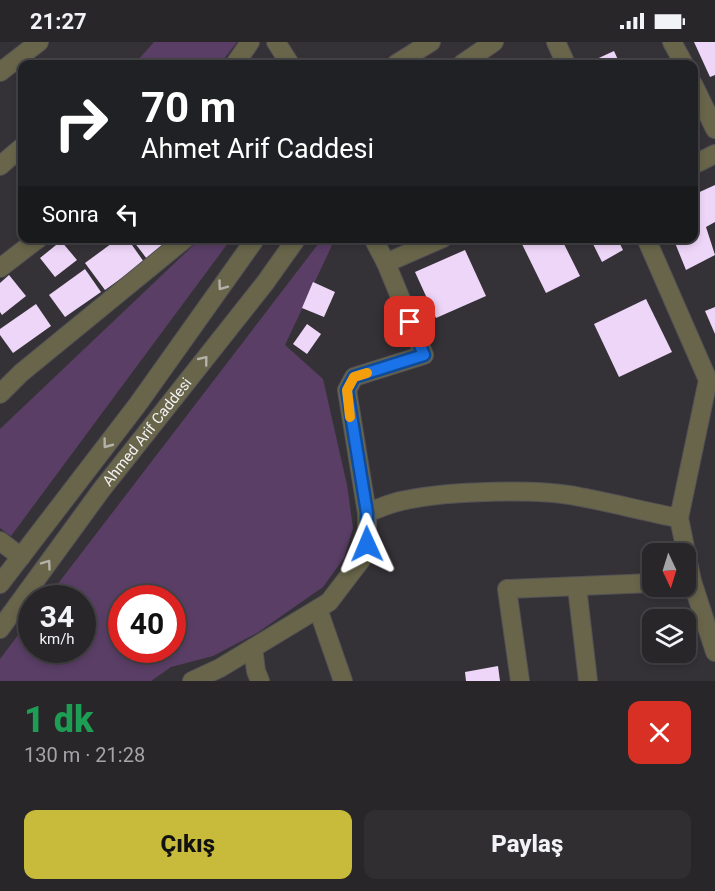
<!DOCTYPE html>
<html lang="tr">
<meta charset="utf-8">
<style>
body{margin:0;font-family:Roboto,sans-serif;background:#302e31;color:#f1f3f6;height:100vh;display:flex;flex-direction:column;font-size:22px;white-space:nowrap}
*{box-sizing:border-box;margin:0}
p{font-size:20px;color:#a5a5a8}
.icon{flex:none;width:33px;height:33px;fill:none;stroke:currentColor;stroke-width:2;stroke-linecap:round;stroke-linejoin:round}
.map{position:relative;height:639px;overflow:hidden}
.details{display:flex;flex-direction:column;background:#282629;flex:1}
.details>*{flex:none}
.top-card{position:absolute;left:18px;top:18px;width:680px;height:183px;border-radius:12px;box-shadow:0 3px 9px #0003,0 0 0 2px #444346;background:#202124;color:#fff;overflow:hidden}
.needle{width:39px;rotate:176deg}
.fabs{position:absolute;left:642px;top:501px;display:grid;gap:12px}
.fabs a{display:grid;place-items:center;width:54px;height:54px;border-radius:12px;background:#282629;box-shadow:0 3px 9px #0003,0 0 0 2px #444346;font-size:30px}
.speed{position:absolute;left:18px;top:543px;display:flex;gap:12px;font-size:30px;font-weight:700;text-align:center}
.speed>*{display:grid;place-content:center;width:78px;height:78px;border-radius:50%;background:#282629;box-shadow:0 3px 9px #0003,0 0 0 2px #444346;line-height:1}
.speed small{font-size:15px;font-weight:400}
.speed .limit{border:9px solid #d22;background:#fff;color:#111}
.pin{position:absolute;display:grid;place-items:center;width:51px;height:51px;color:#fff;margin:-26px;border-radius:12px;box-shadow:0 3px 9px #0006}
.me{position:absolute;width:66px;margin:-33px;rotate:359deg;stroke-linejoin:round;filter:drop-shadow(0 0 4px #0008)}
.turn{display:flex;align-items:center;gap:21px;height:126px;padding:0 24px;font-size:27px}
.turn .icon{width:78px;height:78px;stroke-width:2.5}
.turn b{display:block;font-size:42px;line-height:51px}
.then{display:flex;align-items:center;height:57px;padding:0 24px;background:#0003;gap:12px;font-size:22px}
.round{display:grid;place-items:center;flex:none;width:63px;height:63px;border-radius:12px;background:#302e31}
.overview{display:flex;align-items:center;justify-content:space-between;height:102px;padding:0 24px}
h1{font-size:36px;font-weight:800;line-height:45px;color:#1e9e55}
.primary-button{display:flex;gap:12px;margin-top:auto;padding:12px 24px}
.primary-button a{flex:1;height:69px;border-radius:12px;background:#c8bb3b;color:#111;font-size:24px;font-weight:800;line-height:69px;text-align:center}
.primary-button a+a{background:#302e31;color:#f1f3f6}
.status{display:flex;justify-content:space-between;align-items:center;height:42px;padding:0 30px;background:#282629;direction:ltr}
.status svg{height:16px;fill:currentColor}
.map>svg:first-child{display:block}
.green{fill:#5a3e66;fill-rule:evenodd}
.building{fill:#eed6f9}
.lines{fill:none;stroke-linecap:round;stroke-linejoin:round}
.minor-casing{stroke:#535155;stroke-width:20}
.minor{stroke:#68654a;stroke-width:18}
.oneway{stroke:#b4b2a8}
.route-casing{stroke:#114b97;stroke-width:15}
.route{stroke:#1a73e8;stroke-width:10}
.slow{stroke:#f59e0b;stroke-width:10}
.labels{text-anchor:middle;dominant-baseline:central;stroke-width:6;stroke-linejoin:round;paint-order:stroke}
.street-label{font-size:15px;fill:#f3f1f4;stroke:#353237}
</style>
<div class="status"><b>21:27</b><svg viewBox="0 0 49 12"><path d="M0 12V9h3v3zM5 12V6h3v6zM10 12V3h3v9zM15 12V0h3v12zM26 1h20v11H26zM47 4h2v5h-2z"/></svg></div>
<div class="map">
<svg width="715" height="639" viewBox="0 0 715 639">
<rect width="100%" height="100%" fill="#353237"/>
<g class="green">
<polygon points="154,0 237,0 220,22 144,22 138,18"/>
<polygon points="200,197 231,197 11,494 0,486 0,387"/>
<path d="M322,197H335L285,303L323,337L347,443L353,486L344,516L323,545L257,591L213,614L171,625L151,639H0V617L31,576L32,608H82V556H47ZM122,556H172V608H122Z"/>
</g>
<g class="building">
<polygon points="694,0 715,0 715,33 710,35"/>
<polygon points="614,9 620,22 592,22 590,20"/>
<polygon points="715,143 715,180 706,185 715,213 686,228 673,196 693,196 693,153"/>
<polygon points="119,196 127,196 144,220 105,248 85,221"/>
<polygon points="131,196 162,196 166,202 147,217"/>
<polygon points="519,196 561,196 580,234 546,251"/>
<polygon points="590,196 617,196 623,208 602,220"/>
<polygon points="61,199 77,218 55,235 40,216"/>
<polygon points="465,208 486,254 436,276 415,230"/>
<polygon points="85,227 101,250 65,275 49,253"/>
<polygon points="9,233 26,254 2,273 0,270 0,241"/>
<polygon points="313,240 335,250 324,275 302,266"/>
<polygon points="646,257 672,310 619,335 594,282"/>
<polygon points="36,262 51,284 13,311 0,293 0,287"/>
<polygon points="715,265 715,292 705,269"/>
<polygon points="307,282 321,292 307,312 293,302"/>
<polygon points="498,624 500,639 466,639 465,630"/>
</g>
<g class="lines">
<g class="minor-casing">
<g id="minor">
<polyline points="276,0 290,22"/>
<polyline points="556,0 566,22"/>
<polyline points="672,0 684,22"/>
<polyline points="235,22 250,0"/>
<polyline points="396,22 431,0"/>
<polyline points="462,22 494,0"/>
<polyline points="0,30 39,0"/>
<polyline points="693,42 715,87"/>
<polyline points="693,123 715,112"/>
<polyline points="0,124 22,105"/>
<polyline points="646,196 708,338 679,476 692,539 715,610"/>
<polyline points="386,221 443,196"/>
<polyline points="0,226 39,196"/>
<polyline points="0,352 21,331 186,196"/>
<path d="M367,471C379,466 393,460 406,458C448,449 539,446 580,455C614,461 646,470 679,476"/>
<polyline points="0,499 21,515"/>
<polyline points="0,542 138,362 256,196"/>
<polyline points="577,545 588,639"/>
<polyline points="318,567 343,639"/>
<path id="s1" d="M0,587L102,447L265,241L297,196"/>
<polyline points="253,606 256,629 260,639"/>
<polyline points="192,639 220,626 329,560 361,518 367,502 367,471 347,348 354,335 424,313 386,221 373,196"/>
<polyline points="520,639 507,547 652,541"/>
</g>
</g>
<use href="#minor" class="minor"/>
</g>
<defs><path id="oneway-chevron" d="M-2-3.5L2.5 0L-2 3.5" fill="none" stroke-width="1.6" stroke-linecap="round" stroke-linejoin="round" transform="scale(1.5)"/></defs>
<g class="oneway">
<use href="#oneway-chevron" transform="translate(222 244) rotate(126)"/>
<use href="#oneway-chevron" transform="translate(204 318) rotate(-51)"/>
<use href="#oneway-chevron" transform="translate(107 402) rotate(127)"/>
<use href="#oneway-chevron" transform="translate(47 522) rotate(-54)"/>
</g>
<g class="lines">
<g class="route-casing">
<polyline id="route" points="367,502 367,471 347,348 354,335 424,313 410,280"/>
</g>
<use href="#route" class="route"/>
<polyline class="slow" points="350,375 347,348 354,335 367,331"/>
</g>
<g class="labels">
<g class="street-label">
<text stroke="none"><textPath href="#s1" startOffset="246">Ahmed Arif Caddesi</textPath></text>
</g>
</g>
</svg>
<div class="fabs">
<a><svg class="needle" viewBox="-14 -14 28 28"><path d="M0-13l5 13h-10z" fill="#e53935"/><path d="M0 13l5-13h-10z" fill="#a5a5a8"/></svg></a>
<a><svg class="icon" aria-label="layers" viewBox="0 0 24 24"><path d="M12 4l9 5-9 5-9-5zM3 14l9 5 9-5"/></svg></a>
</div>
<div class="speed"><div>34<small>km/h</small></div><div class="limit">40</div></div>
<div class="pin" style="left:410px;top:280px;background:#d93025"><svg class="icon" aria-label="arrive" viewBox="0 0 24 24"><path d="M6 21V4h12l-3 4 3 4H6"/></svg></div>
<svg class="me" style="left:367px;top:502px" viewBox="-20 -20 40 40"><path d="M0-17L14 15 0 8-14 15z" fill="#1a73e8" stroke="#fff" stroke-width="4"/></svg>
<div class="top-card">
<div class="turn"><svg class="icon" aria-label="right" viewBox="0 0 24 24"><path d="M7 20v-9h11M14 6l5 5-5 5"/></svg><div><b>70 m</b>Ahmet Arif Caddesi</div></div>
<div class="then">Sonra<svg class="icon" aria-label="left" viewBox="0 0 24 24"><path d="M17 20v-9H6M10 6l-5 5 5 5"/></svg></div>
</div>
</div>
<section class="details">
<div class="overview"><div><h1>1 dk</h1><p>130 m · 21:28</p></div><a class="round" style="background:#d93025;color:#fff"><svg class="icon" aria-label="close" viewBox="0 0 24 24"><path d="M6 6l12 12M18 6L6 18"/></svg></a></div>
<div class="primary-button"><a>Çıkış</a><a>Paylaş</a></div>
</section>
